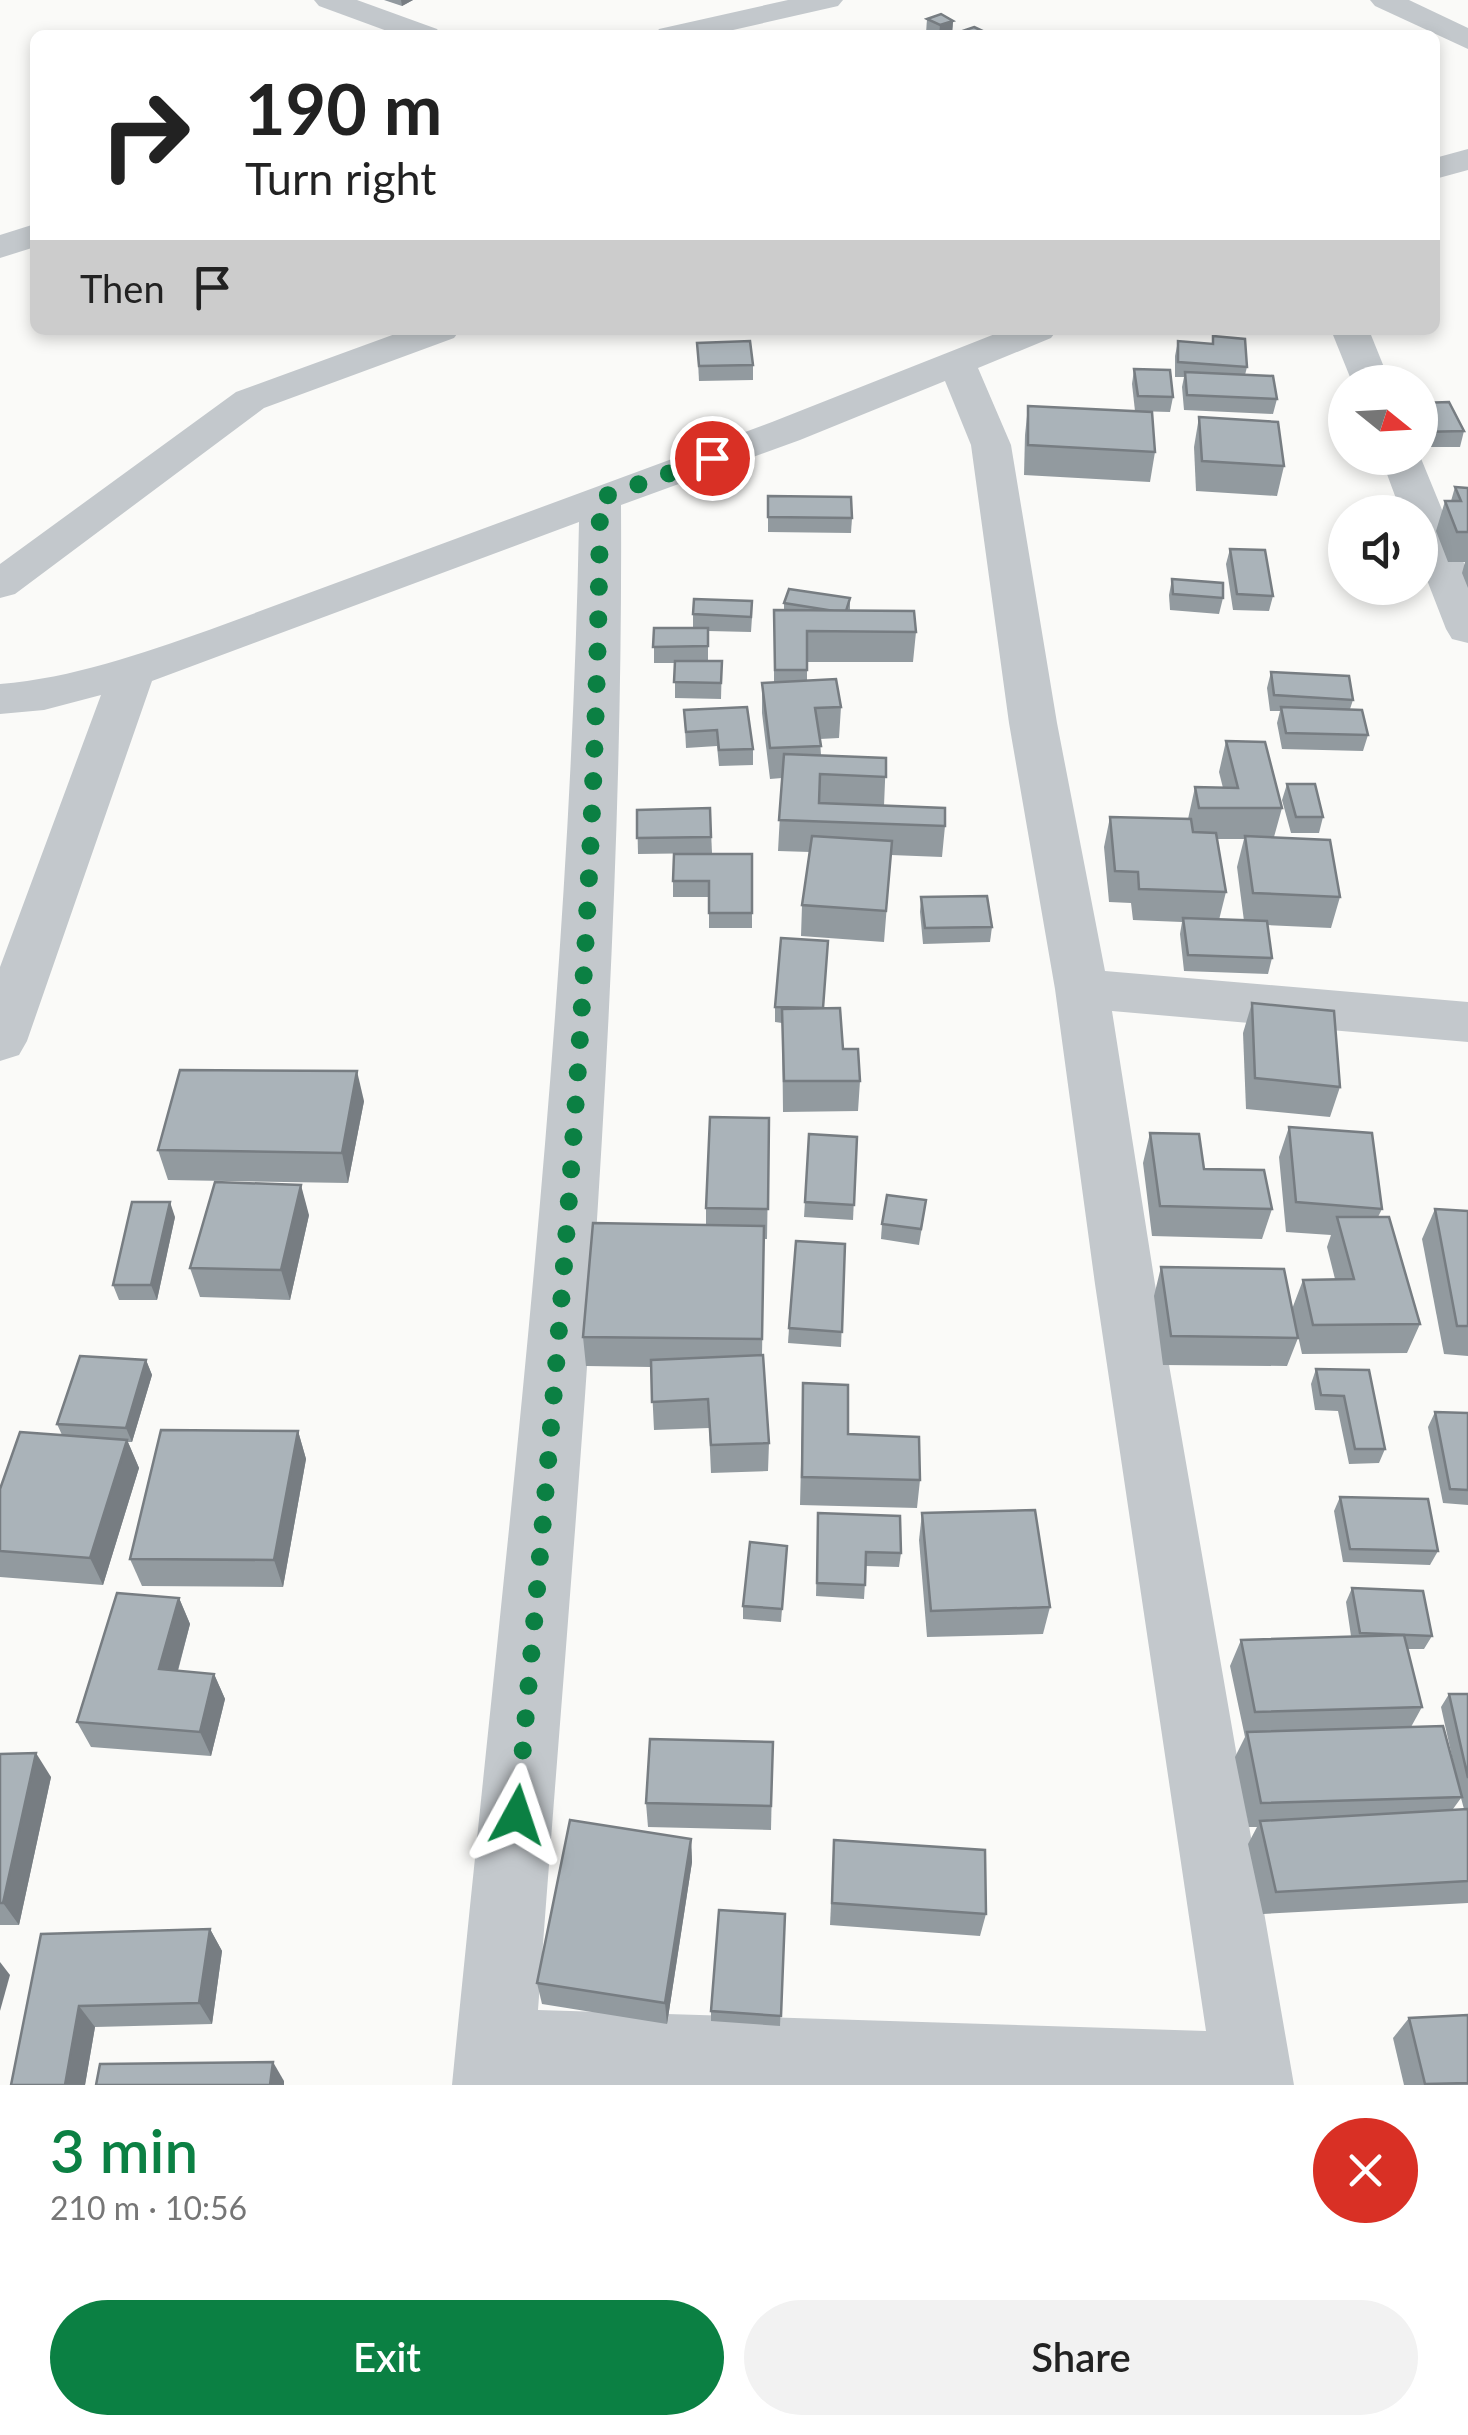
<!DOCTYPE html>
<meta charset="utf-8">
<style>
body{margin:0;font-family:Lato,sans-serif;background:#f2f2f2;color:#222;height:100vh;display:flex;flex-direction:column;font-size:38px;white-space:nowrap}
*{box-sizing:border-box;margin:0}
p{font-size:32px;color:#767676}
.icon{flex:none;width:55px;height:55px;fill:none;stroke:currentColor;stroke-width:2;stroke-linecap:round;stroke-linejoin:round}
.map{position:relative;height:2085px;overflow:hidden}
.side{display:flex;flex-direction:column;background:#fff;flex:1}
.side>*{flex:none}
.hud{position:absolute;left:30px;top:30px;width:1410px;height:305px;border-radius:15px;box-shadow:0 5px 15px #0003;background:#fff;color:#222;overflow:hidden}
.needle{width:65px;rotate:108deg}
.tools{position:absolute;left:1328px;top:365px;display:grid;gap:20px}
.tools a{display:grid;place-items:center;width:110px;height:110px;border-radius:50%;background:#fff;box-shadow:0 5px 15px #0003;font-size:50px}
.pin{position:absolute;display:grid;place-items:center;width:85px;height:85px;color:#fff;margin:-42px;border:5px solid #fff;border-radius:50%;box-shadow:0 2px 10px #0007}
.me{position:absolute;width:110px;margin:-55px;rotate:5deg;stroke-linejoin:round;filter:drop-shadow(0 0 8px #0008)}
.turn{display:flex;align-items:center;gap:35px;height:210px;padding:0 50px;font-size:45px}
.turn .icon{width:130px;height:130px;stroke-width:2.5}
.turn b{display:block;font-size:70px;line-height:85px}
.then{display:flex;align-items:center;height:95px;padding:0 50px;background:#0003;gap:20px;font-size:38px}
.round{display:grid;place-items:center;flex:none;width:105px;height:105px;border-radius:52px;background:#f2f2f2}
.overview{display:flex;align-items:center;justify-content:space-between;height:170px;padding:0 50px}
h1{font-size:60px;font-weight:600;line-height:75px;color:#0b8043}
.action{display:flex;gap:20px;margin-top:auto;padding:20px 50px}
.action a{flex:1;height:115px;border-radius:60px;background:#0b8043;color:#fff;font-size:40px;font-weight:600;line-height:115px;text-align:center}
.action a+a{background:#f2f2f2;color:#222}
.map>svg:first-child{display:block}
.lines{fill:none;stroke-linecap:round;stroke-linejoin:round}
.street{fill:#c3c8cc;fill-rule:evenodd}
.wall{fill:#929a9f;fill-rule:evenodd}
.shaded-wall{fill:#777d82}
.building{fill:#aab3b9;stroke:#777d82;stroke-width:2.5}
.route{stroke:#0b8043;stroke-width:18;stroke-dasharray:0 32.4}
</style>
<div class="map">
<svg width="1468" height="2085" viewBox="0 0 1468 2085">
<rect width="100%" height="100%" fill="#fafaf8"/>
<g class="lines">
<g class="street">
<polygon points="314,0 357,0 437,29 441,35 398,35 319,6"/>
<polygon points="788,0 843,0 838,6 711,35 655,35 659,29"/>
<polygon points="1370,0 1409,0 1468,28 1468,49 1375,6"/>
<polygon points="1468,149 1468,170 1435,179 1435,158"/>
<polygon points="35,224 35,247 0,258 0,235"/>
<polygon points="406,330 460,330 454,338 264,408 15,594 0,598 0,564 236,392"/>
<path d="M1005,330H1057L1051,338L978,368L1011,445L1057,723L1105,971L1468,1002V1042L1112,1011L1155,1284L1294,2085H452C503,1565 569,1045 579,522L152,681L27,1041L19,1055L0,1061V967L101,695L44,710L0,714V684C73,678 140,654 209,630L772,422ZM945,381L971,445L1009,723L1055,989L1095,1284L1206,2031L538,2010C575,1509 624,1008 621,505L800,440Z"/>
<polygon points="1331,330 1369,330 1390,382 1352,382"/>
<polygon points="1420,456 1468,573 1468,643 1452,639 1446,629 1420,562 1420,512 1401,512 1381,458"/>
</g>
</g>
<g class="wall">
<polygon points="384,0 413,0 402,6"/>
<polygon points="927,19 953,21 952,34 930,35 926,33"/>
<polygon points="1213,336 1247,367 1245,375 1277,399 1273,414 1184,410 1182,387 1184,377 1175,377 1175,356 1178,341 1212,344"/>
<polygon points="697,343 753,365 753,380 699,381"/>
<polygon points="1134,369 1173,397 1170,412 1135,411 1132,384"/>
<polygon points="1420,403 1464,431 1460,447 1420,447"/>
<polygon points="1028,406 1155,452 1150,482 1024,475 1025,435"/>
<polygon points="1199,417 1284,466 1277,496 1196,491 1194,447"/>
<polygon points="1455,487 1468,488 1468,588 1462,573 1465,562 1448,562 1436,531 1445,501 1451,501"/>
<polygon points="768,496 852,518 851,533 768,532"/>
<polygon points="1230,549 1273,596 1269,611 1233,610 1226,564"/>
<polygon points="1172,579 1223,598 1219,614 1170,610 1169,595"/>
<polygon points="850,598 850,611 916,632 913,662 807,662 807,681 841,707 839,738 820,739 821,755 886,758 884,806 945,826 942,857 891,855 884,942 801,936 802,905 810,852 778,851 782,778 770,779 762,713 762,683 774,682 774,610 784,610 784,603"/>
<polygon points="693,614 752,617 751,632 708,631 708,661 722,661 721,699 675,698 675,663 654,663 654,628 693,628"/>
<polygon points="1271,672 1353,700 1350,709 1368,735 1363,751 1282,749 1277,723 1280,711 1270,711 1267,688"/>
<polygon points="684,710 753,749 753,765 719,766 717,746 686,748"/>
<path d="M1226,741L1282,808L1274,837L1340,897L1331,928L1267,925L1272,958L1268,974L1184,971L1180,934L1182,922L1133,920L1131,903L1109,902L1104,847L1110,817L1188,819L1195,787L1223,788L1219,772ZM1217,839H1244L1237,867L1244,921L1219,920L1226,892Z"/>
<polygon points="1287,784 1323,817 1319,833 1291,833 1282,800"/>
<polygon points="710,808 712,853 638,854 637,810"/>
<polygon points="752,854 752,928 709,928 709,897 673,897 673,881"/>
<polygon points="921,897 992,927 990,942 923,944 920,912"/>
<polygon points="1252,1003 1340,1087 1330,1117 1246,1109 1243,1033"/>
<polygon points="775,1007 824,1008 860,1081 858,1111 783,1112 782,1023 775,1022"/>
<polygon points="364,1101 348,1183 168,1180 158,1150"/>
<polygon points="769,1118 767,1239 764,1239 762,1355 769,1443 768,1471 711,1473 709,1428 654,1430 651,1367 586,1366 583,1337 706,1225 706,1208"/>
<polygon points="1289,1127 1382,1209 1378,1217 1420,1324 1407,1353 1302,1354 1293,1313 1298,1338 1287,1366 1163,1365 1154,1296 1161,1267 1292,1309 1303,1280 1335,1279 1327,1247 1331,1235 1286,1232 1279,1157"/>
<polygon points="1150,1133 1204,1169 1272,1209 1262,1239 1152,1236 1143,1163"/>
<polygon points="809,1134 857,1137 853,1220 804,1217"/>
<polygon points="1435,1209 1468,1211 1468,1356 1444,1354 1422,1239"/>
<polygon points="309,1215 290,1300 200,1297 190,1268"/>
<polygon points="924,1215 919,1245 881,1239 882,1224"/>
<polygon points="175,1217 157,1300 119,1300 113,1285"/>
<polygon points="845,1244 841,1347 788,1343 789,1328"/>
<polygon points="146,1360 152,1375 132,1442 128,1442 139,1468 103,1585 0,1577 0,1489 62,1435 57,1424"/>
<polygon points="1316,1369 1369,1370 1385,1449 1379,1463 1349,1464 1338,1411 1315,1410 1311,1384"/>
<polygon points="803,1383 848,1434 920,1480 917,1508 800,1505"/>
<polygon points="1435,1412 1468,1413 1468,1505 1443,1503 1428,1427"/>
<polygon points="298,1431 306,1459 283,1587 142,1586 130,1559"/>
<polygon points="1340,1497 1438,1551 1430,1565 1343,1562 1334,1511"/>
<polygon points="818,1513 901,1553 899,1567 866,1566 864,1599 816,1596"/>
<polygon points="922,1513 1050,1607 1043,1634 927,1637 919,1540"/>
<polygon points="787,1546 781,1622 743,1619 743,1606"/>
<path d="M1352,1588L1432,1636L1424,1649H1407L1422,1707L1411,1727L1457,1779L1441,1707L1449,1694H1468V1903L1263,1914L1248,1844L1257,1827H1249L1235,1757L1245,1737L1230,1666L1241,1640L1351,1636L1346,1602ZM1461,1798L1464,1809H1453Z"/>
<polygon points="179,1598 190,1624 178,1671 214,1674 225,1699 211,1756 91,1747 77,1722"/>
<polygon points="773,1742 771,1830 648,1827 646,1803"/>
<polygon points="0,1754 51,1777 19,1925 0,1925"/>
<polygon points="691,1839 692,1862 667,2024 542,2004 537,1983"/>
<polygon points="834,1840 986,1914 980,1936 830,1925"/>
<polygon points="785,1914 780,2026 711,2021 711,2011"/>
<polygon points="210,1929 222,1951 212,2024 95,2027 85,2085 11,2085 41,1934"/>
<polygon points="1468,2015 1468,2085 1404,2085 1393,2038 1409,2018"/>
</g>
<g class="shaded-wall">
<polygon points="401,0 413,0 402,6"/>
<polygon points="953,21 952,34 939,35 940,25"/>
<polygon points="357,1071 364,1101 348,1183 342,1153"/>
<polygon points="301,1185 309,1215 290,1300 281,1270"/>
<polygon points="170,1202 175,1217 157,1300 151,1285"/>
<polygon points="146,1360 152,1375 132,1442 126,1428"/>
<polygon points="298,1431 306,1459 283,1587 274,1560"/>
<polygon points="127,1440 139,1468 103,1585 90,1558"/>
<polygon points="179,1598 190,1624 171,1695 159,1669"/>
<polygon points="214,1674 225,1699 211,1756 200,1732"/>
<polygon points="36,1753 51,1777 19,1925 3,1903"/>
<polygon points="691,1839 692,1862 667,2024 665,2003"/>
<polygon points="210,1929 222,1951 212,2024 199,2003"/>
<polygon points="0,1962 10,1975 0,2011"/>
<polygon points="79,2006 95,2027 85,2085 65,2085"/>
<polygon points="273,2062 284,2081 284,2085 270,2085"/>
</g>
<g class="building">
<polygon points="941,14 953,21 940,25 927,19"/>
<polygon points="974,27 991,35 951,35"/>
<polygon points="1213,336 1245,339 1247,367 1178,362 1178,341 1213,344"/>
<polygon points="750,341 753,365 699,366 697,343"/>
<polygon points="1134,369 1170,370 1173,397 1138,396"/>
<polygon points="1185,372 1273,376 1277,399 1187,395"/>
<polygon points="1449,402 1464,431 1420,432 1420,403"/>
<polygon points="1028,406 1152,412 1155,452 1028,445"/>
<polygon points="1199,417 1278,422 1284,466 1202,461"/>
<polygon points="1455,487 1468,488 1468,532 1457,532 1445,501 1461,501"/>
<polygon points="768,496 851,497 852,518 768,517"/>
<polygon points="1230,549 1265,550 1273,596 1237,594"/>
<polygon points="1172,579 1223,583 1223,598 1173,594"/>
<polygon points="789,589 850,598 846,611 834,611 784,603"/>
<polygon points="694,599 752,601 751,617 693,614"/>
<polygon points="774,610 914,611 916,632 807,631 807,670 775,670"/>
<polygon points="654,628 708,628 708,646 653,647"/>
<polygon points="675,661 722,661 721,683 674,682"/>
<polygon points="1271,672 1349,676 1353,700 1274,695"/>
<polygon points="836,679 841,707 815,708 821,746 770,748 762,683"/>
<polygon points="747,707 753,749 719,750 717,730 686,732 684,710"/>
<polygon points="1281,707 1362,710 1368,735 1286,733"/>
<polygon points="1226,741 1265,742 1282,808 1199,808 1195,787 1238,788"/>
<polygon points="784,754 886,758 886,777 820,774 819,803 945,808 945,826 779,820"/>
<polygon points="1287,784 1315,784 1323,817 1296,817"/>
<polygon points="710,808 711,837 637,838 637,810"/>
<polygon points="1110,817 1191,819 1193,832 1216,833 1226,892 1139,889 1138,872 1115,871"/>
<polygon points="812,836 892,841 886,911 802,905"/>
<polygon points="1245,836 1330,840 1340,897 1253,893"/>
<polygon points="674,854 752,854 752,913 709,913 709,881 673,881"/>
<polygon points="987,896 992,927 925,928 921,897"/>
<polygon points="1183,918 1267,921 1272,958 1188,955"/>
<polygon points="781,938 828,941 823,1008 775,1007"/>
<polygon points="1252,1003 1334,1011 1340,1087 1255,1078"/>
<polygon points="840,1008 843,1049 858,1049 860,1081 784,1081 782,1009"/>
<polygon points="180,1070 357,1071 342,1153 158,1150"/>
<polygon points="710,1117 769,1118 768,1209 706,1208"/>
<polygon points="1289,1127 1372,1133 1382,1209 1296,1202"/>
<polygon points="1150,1133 1199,1134 1204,1169 1264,1170 1272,1209 1160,1206"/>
<polygon points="809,1134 857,1137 854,1205 805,1202"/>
<polygon points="215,1182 301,1185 281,1270 190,1268"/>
<polygon points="887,1195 926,1200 921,1229 882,1224"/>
<polygon points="132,1202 170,1202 151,1285 113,1285"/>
<polygon points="1435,1209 1468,1211 1468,1326 1457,1326"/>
<polygon points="1337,1217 1389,1217 1420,1324 1313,1325 1303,1280 1354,1279"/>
<polygon points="593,1223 764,1226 762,1339 583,1337"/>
<polygon points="796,1241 845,1244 842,1332 789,1328"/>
<polygon points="1161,1267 1284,1269 1298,1338 1171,1336"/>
<polygon points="763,1355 769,1443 711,1445 708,1399 652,1402 651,1360"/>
<polygon points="80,1356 146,1360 126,1428 57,1424"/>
<polygon points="1316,1369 1369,1370 1385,1449 1355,1449 1344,1396 1321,1395"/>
<polygon points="803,1383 848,1385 848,1434 919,1437 920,1480 802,1477"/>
<polygon points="1435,1412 1468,1413 1468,1490 1450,1489"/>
<polygon points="161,1430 298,1431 274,1560 130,1559"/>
<polygon points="20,1432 127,1440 90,1558 0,1551 0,1489"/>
<polygon points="1340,1497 1428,1499 1438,1551 1350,1549"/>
<polygon points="1035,1510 1050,1607 931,1611 922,1513"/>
<polygon points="818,1513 900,1516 901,1553 866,1552 865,1585 817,1583"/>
<polygon points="750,1542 787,1546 782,1609 743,1606"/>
<polygon points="1352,1588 1423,1591 1432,1636 1360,1633"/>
<polygon points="117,1593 179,1598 159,1669 214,1674 200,1732 77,1722"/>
<polygon points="1404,1635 1422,1707 1255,1712 1241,1640"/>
<polygon points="1449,1694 1468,1694 1468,1778"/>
<polygon points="1443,1726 1462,1797 1261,1803 1247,1732"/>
<polygon points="650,1739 773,1742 771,1806 646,1803"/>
<polygon points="36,1753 3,1903 0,1903 0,1754"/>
<polygon points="1468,1809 1468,1881 1276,1892 1260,1821"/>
<polygon points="570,1820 691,1839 665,2003 537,1983"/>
<polygon points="834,1840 985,1850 986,1914 832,1903"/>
<polygon points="719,1910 785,1914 781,2016 711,2011"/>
<polygon points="210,1929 199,2003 79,2006 65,2085 11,2085 41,1934"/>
<polygon points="1468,2015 1468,2083 1425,2084 1409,2018"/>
<polygon points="273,2062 270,2085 96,2085 100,2064"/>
</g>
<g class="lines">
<path class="route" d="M517,1815C556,1376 597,938 600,498L712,458"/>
</g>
</svg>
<div class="tools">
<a><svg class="needle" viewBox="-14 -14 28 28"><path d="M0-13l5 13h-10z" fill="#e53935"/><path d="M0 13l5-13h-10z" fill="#767676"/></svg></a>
<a><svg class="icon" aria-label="sound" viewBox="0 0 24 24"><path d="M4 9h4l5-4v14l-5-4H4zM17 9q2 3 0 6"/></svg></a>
</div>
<div class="pin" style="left:712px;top:458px;background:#d93025"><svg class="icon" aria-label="arrive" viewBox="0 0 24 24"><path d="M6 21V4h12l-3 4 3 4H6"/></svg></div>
<svg class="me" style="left:517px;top:1815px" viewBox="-20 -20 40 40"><path d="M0-17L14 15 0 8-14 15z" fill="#0b8043" stroke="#fff" stroke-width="4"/></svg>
<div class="hud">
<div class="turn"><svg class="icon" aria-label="right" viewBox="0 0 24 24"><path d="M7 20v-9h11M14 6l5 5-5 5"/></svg><div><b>190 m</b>Turn right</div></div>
<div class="then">Then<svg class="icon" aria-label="arrive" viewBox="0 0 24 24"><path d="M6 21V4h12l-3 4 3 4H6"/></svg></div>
</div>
</div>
<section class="side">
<div class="overview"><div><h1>3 min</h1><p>210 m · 10:56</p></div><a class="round" style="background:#d93025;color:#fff"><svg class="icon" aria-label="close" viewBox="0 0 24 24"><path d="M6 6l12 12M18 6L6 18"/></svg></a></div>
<div class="action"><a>Exit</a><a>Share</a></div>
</section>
